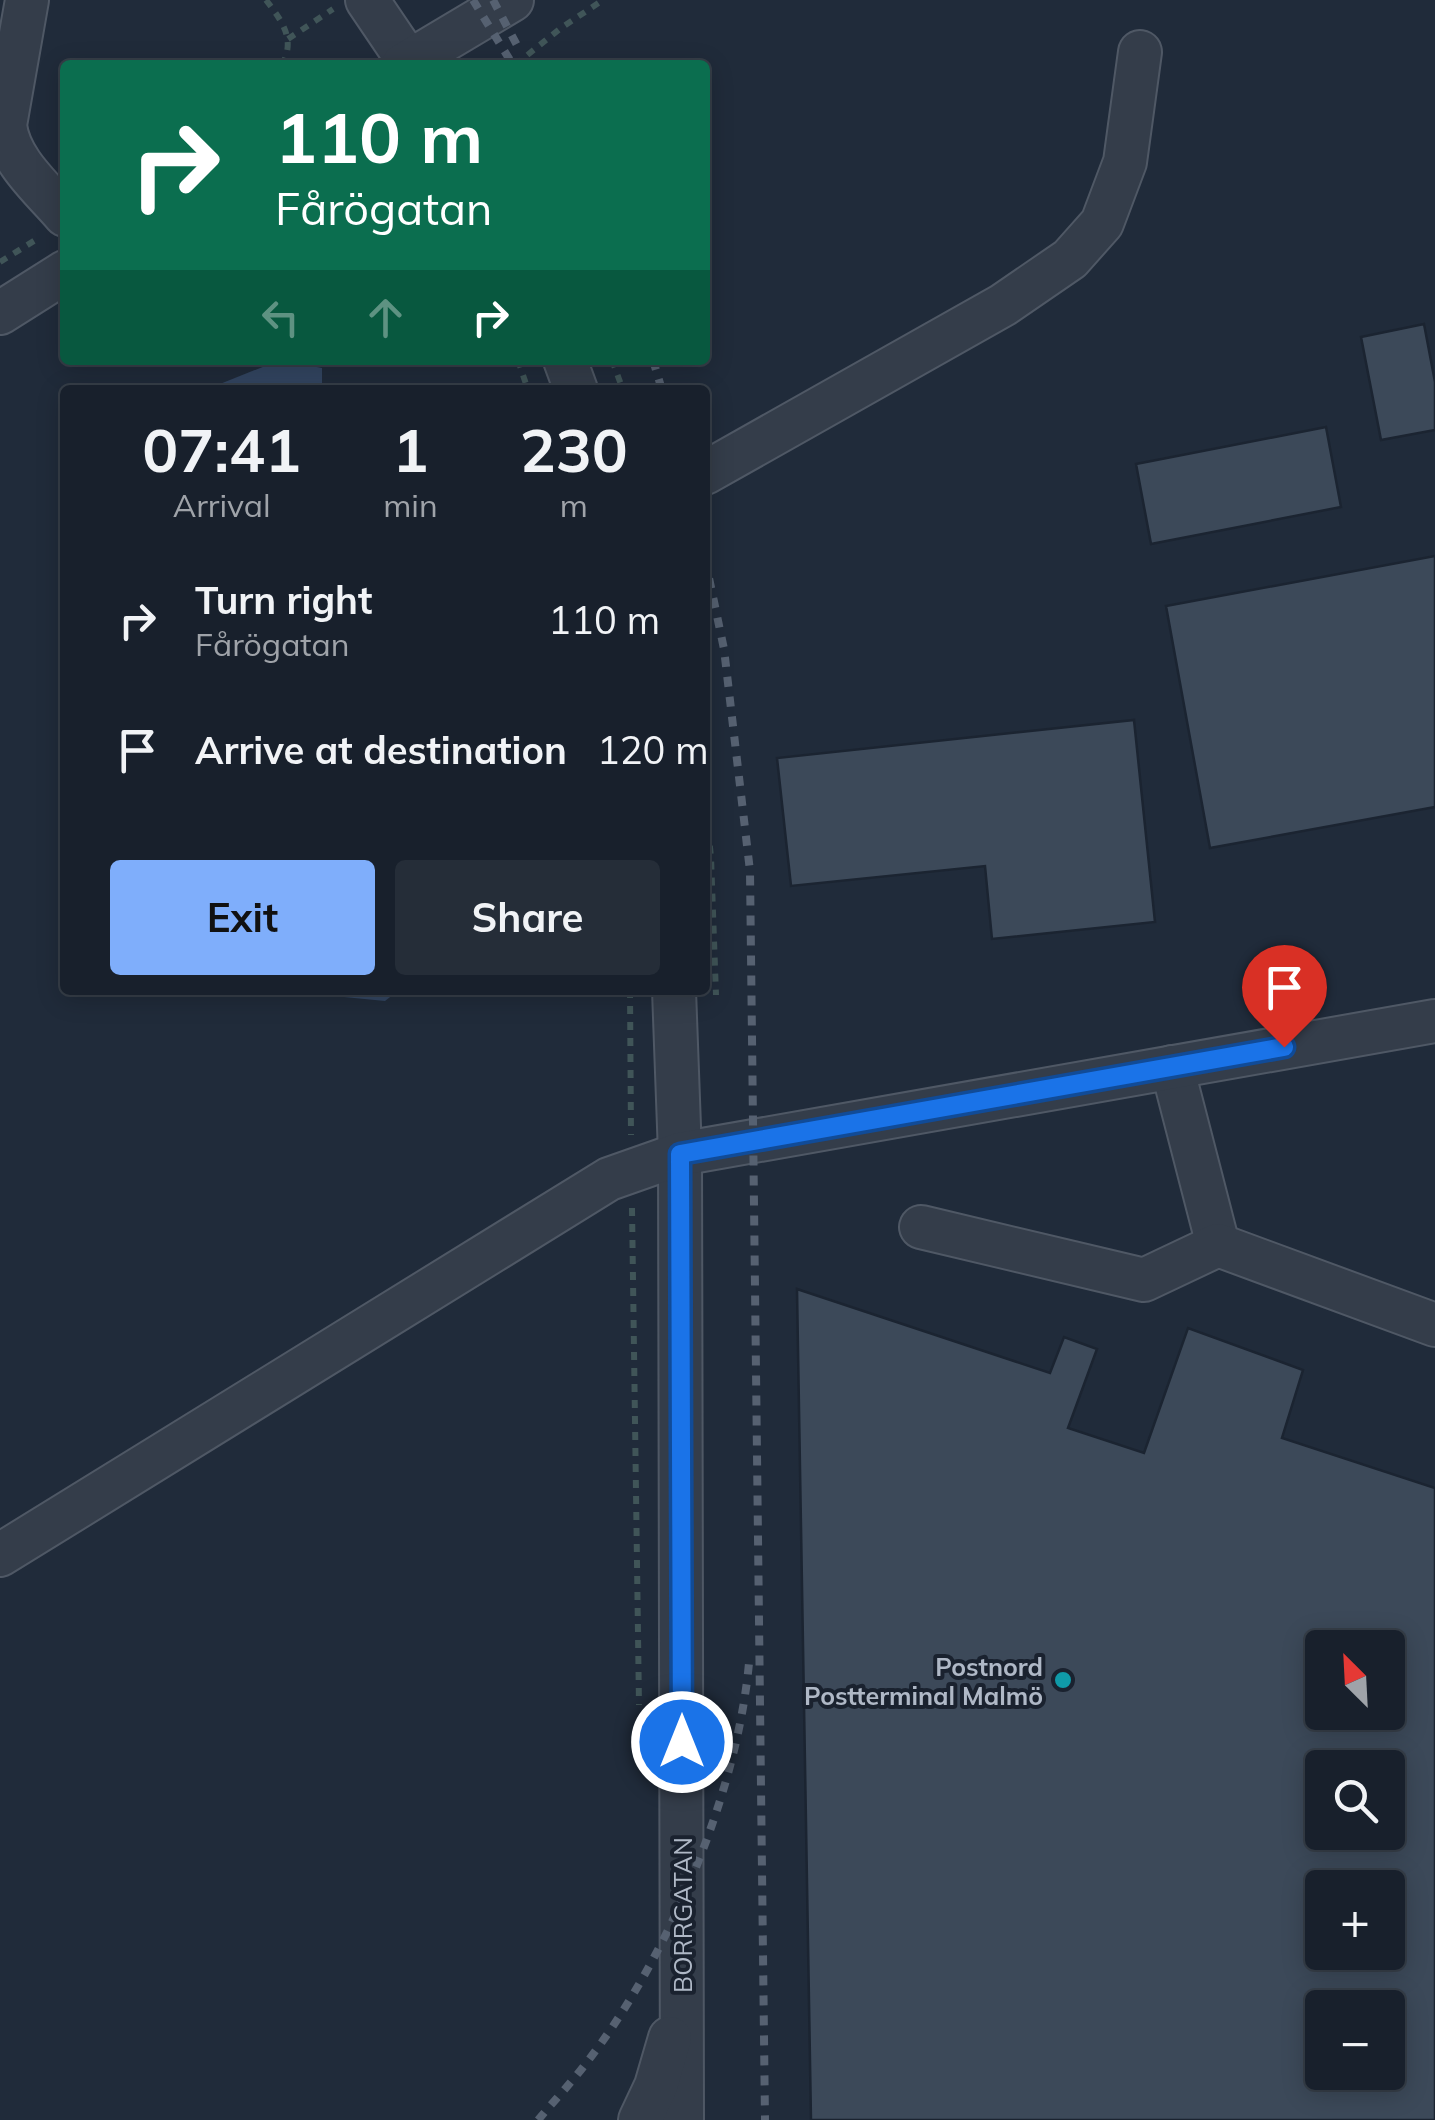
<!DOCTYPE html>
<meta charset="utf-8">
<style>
body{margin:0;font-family:Mulish,sans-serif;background:#252d38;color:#f1f3f6;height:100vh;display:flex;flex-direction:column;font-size:38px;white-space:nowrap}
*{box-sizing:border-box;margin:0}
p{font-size:32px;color:#9fa3a9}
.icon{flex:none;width:55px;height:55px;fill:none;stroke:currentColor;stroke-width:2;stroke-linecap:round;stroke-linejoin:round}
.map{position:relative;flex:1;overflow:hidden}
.drawer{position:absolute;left:60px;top:385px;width:650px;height:610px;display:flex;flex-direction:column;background:#18202c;border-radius:10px;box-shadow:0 5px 25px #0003,0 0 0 2px #363e48}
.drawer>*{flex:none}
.guide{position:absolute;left:60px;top:60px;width:650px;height:305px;border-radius:10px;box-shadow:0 5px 25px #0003,0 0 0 2px #363e48;background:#0b6e4f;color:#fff;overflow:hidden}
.needle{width:65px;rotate:336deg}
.fabs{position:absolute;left:1305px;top:1630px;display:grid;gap:20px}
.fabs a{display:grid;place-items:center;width:100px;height:100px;border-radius:10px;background:#18202c;box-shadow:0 5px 25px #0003,0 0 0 2px #363e48;font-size:50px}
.pin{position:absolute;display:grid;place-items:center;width:85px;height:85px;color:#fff;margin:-102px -42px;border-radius:50% 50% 50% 0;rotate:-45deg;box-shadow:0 0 10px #0007}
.pin .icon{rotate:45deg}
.me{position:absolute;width:110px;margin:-55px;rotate:0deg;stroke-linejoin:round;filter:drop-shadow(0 0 8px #0008)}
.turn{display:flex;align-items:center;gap:35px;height:210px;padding:0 50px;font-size:45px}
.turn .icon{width:130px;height:130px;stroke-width:2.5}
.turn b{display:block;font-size:70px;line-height:85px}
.lanes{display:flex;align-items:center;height:95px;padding:0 50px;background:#0003;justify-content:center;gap:50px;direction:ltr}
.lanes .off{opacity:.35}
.eta{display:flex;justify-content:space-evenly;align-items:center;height:170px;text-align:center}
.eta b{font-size:60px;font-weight:700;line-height:70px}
.button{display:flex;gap:20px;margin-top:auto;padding:20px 50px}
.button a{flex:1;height:115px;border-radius:10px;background:#7faefb;color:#111;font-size:40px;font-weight:700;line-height:115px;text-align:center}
.button a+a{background:#252d38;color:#f1f3f6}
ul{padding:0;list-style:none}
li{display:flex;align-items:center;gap:30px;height:130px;padding:0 50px}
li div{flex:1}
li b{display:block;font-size:38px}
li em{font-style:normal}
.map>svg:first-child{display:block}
.water{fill:#334662}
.building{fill:#3c4959;stroke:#1b2431;stroke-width:2.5;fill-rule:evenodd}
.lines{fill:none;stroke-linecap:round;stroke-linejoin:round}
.minor-casing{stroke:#4f5865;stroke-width:46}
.path{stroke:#405558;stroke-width:6;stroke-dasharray:8 8;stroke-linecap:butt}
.minor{stroke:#343d4a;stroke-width:42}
.rail{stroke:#566171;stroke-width:8;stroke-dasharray:10 10;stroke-linecap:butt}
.route-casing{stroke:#114b97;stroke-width:25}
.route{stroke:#1a73e8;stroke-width:18}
.culture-dot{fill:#0f9aa8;stroke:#1a222f;stroke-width:4}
.labels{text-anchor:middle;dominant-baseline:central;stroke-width:8;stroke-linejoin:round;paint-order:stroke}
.poi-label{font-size:25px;font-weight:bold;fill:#afb8c6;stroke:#1a222f;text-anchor:end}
.street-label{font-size:25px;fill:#afb8c6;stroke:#1a222f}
</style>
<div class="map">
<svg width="1435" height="2120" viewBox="0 0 1435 2120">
<rect width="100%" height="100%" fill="#202b3a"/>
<g class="water">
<polygon points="280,360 322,368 322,390 205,390"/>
<polygon points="272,990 399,990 385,1001"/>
</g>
<g class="building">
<polygon points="1424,324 1435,382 1435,430 1381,440 1361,337"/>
<polygon points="1326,427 1341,507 1151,544 1136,464"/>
<polygon points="1435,556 1435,807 1210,848 1166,606"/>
<polygon points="1134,720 1155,922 992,939 985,866 791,886 777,758"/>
<path d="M797,1289L1050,1373L1064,1337L1097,1349L1068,1428L1144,1453L1188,1328L1303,1370L1282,1438L1435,1488V2120H811ZM1322,1648H1388V1712H1322ZM1322,1768H1388V1832H1322ZM1322,1888H1388V1952H1322ZM1322,2008H1388V2072H1322Z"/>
</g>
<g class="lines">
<g class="minor-casing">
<g id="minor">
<path d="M27,0L5,125C9,161 42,188 65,215"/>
<polyline points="367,0 411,65"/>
<polyline points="403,65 512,0"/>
<polyline points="0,313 65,272"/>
<polyline points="565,360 576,390"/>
<polyline points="705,473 1003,305 1070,259 1102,223 1125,162 1140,52"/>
<polyline points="674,990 680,1154 682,2120"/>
<polyline points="1172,1067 1218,1245"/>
<polyline points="921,1227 1144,1280 1218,1245 1435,1325"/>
<polyline points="0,1555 609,1179 680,1154 1435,1021"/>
<polyline points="640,2120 656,2086 670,2038"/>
</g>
</g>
<g class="path">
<path d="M266,0C282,21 296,39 282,65"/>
<polyline points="288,39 333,9"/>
<polyline points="515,65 561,28 603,0"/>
<polyline points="0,262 37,239"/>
<polyline points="518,360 528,390"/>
<polyline points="612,360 623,390"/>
<polyline points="705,798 711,857 716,995"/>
<polyline points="630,990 631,1135"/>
<polyline points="632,1208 639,1705"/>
</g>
<use href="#minor" class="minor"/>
<g class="rail">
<polyline points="473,0 513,65"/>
<polyline points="493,0 519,49"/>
<polyline points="653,360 662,390"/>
<polyline points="705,559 724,649 750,871 765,2120"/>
<path d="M538,2120C554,2101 572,2082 587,2062C668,1958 737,1794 749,1663"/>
</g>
</g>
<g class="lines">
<g class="route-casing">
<polyline id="route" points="682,1742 680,1154 1284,1047"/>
</g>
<use href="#route" class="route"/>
</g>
<circle class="culture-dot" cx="1063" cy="1680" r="10"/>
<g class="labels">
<g class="poi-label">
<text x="1043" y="1666">Postnord<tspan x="1043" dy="29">Postterminal Malmö</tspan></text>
</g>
<g class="street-label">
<text transform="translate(682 1915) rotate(-90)">BORRGATAN</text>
</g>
</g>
</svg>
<div class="fabs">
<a><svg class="needle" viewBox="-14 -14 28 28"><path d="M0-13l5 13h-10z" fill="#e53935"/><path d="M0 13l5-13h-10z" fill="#9fa3a9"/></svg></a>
<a><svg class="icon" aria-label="search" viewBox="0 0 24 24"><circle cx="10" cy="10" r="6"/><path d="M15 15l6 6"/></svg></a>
<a>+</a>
<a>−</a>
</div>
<div class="pin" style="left:1284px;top:1047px;background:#d93025"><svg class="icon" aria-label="arrive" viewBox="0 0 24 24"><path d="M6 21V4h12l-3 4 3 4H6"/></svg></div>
<svg class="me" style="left:682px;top:1742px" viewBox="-20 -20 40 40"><circle r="17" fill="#1a73e8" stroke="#fff" stroke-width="3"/><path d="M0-11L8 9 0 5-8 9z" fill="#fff"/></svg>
<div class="guide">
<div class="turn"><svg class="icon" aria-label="right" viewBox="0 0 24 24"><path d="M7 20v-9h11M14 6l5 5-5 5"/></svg><div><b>110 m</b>Fårögatan</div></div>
<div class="lanes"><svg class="icon off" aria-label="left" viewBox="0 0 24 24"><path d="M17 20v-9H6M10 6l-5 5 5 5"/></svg><svg class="icon off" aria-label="ahead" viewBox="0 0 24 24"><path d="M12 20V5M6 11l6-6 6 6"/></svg><svg class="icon" aria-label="right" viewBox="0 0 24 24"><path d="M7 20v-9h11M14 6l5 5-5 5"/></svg></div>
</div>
<section class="drawer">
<div class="eta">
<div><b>07:41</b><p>Arrival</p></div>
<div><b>1</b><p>min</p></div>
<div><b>230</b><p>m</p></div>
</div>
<ul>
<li><svg class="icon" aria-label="right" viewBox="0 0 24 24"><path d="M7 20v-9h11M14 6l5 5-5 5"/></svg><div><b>Turn right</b><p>Fårögatan</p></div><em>110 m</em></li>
<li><svg class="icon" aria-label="arrive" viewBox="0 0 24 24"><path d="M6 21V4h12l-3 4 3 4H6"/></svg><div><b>Arrive at destination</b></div><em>120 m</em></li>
</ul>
<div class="button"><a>Exit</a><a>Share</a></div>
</section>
</div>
